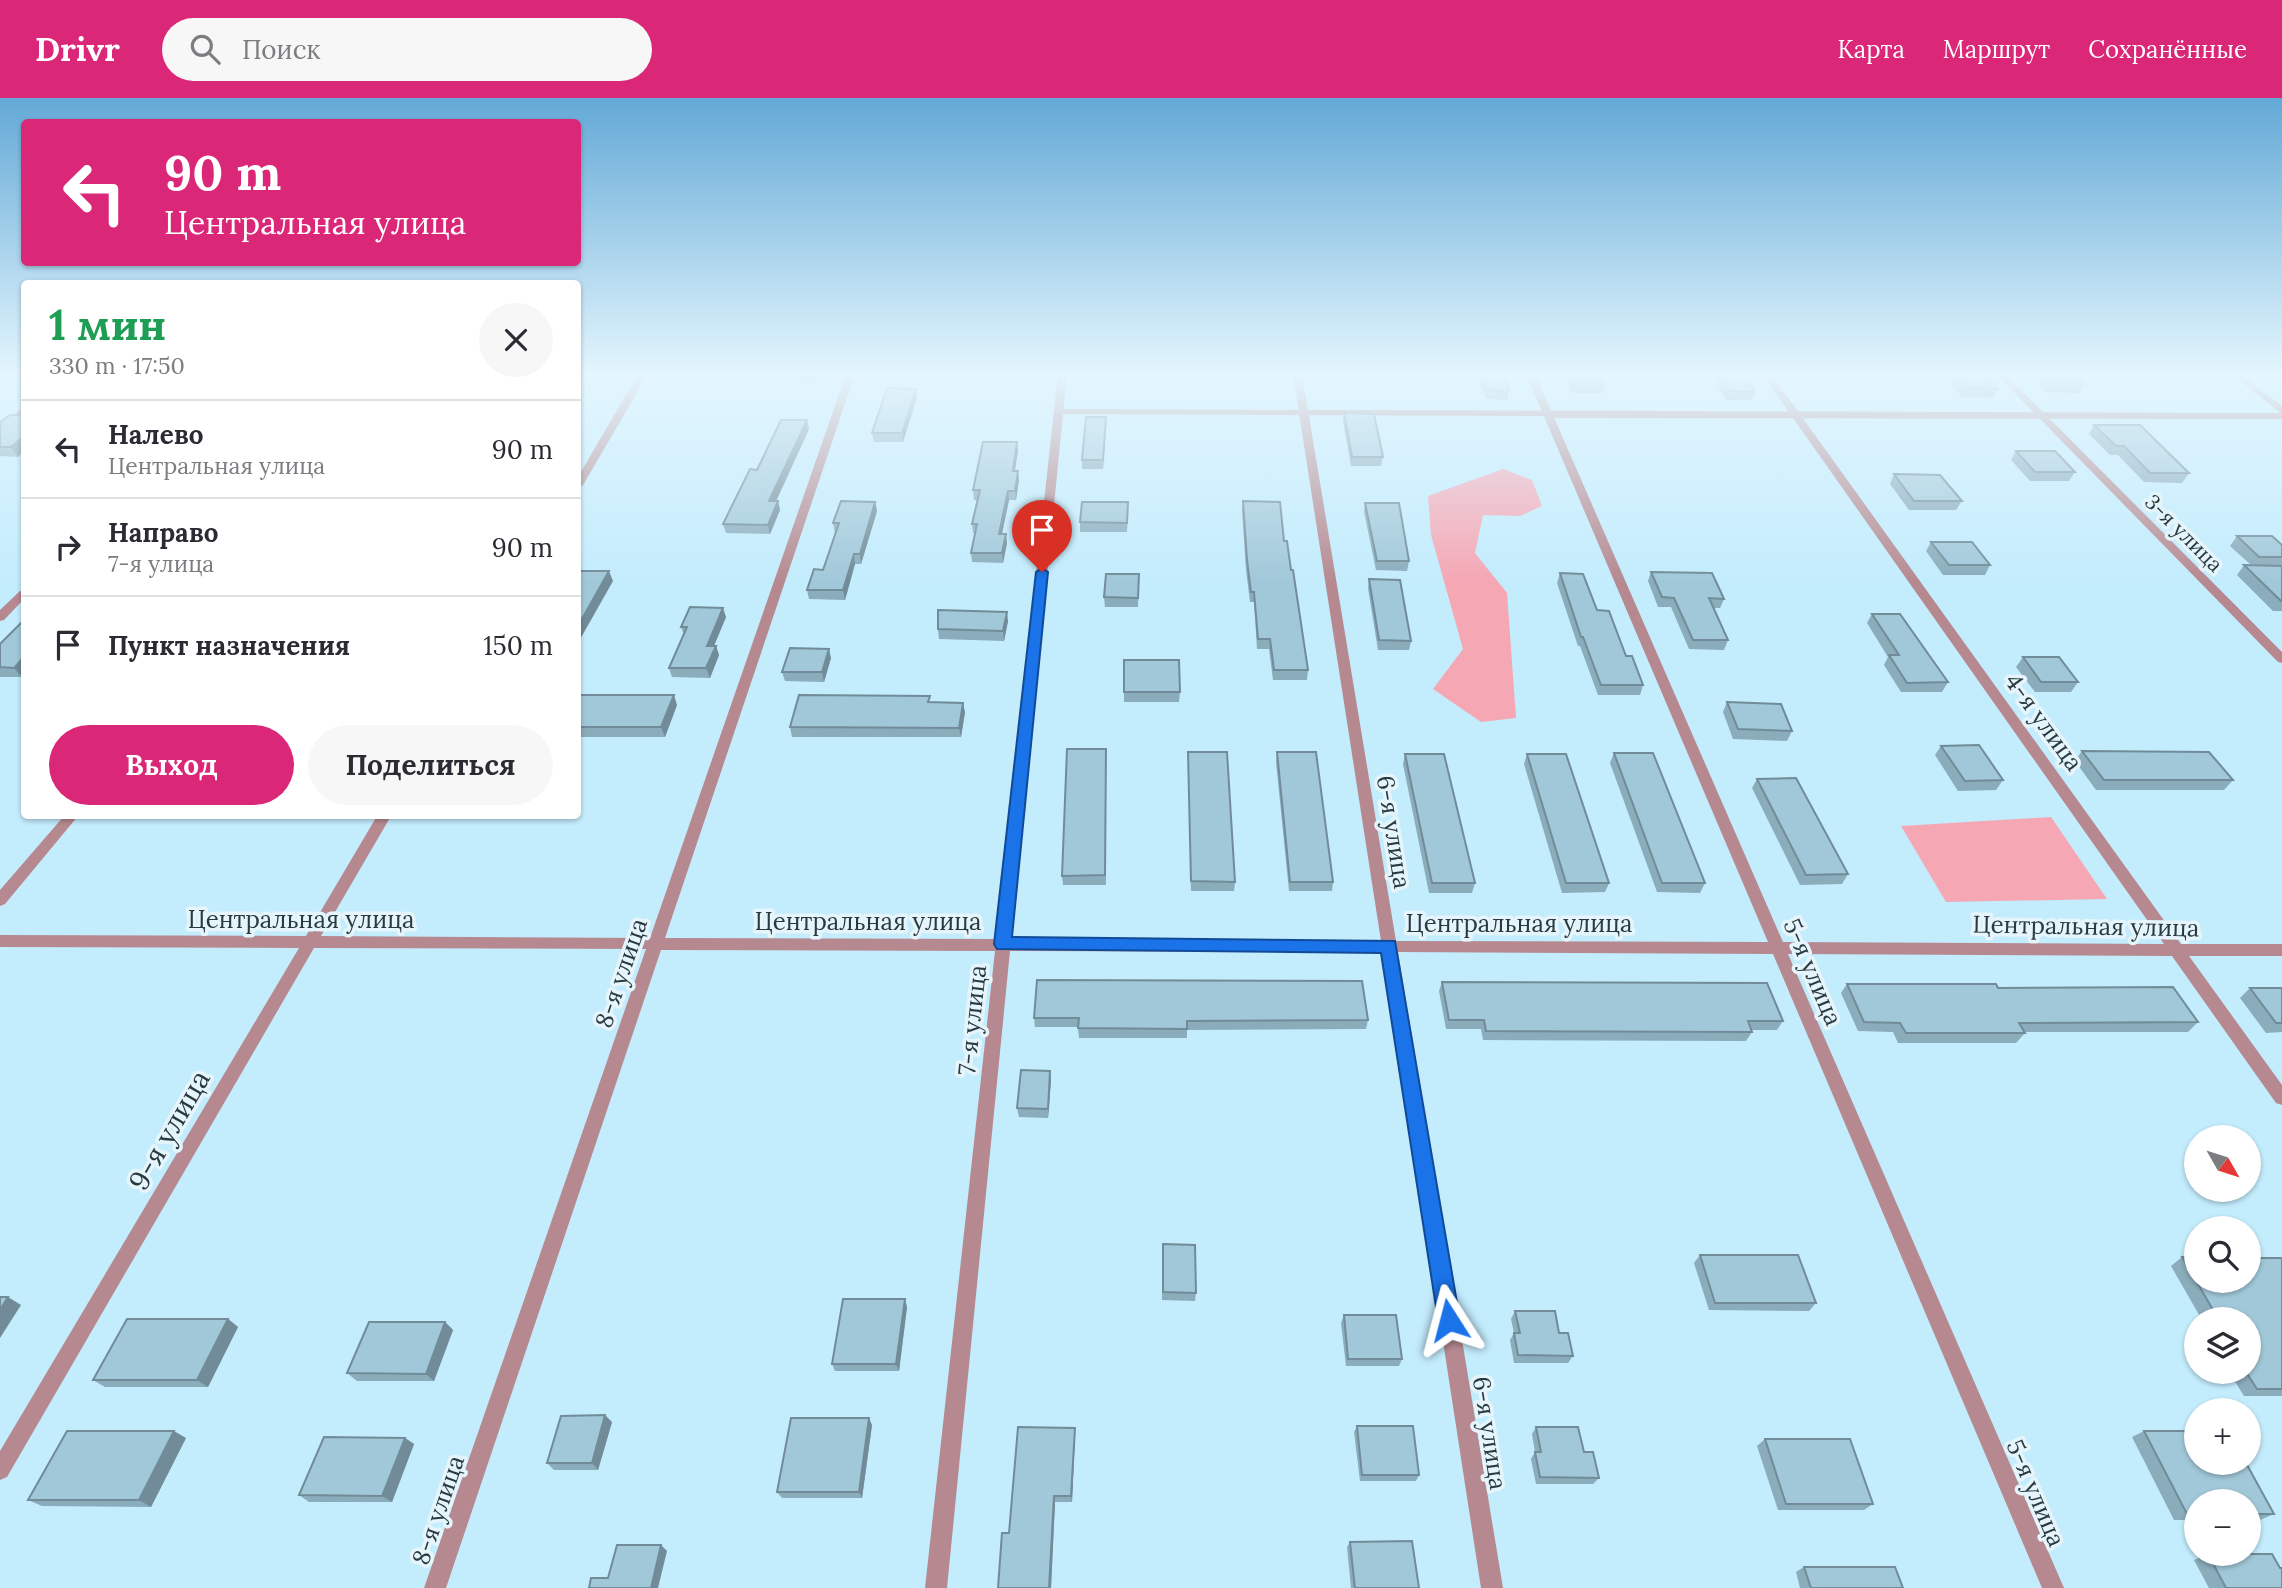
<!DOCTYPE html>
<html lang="ru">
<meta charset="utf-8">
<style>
body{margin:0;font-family:Lora,serif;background:#f7f7f7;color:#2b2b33;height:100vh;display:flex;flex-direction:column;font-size:26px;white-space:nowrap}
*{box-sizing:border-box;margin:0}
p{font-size:23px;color:#7c7c81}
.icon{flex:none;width:38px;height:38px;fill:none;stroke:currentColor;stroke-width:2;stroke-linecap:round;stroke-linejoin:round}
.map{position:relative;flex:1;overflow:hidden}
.details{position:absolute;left:21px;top:182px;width:560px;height:539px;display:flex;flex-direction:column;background:#fff;border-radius:7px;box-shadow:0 2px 5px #0004}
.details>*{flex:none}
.top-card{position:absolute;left:21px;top:21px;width:560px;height:147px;border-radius:7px;box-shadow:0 2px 5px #0004;background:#db2777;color:#fff;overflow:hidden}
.needle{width:46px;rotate:129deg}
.buttons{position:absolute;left:2184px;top:1027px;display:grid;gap:14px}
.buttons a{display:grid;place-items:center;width:77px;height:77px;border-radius:50%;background:#fff;box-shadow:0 2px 5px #0004;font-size:35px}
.pin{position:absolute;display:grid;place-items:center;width:60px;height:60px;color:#fff;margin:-72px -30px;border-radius:50% 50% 50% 0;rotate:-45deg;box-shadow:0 0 7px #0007}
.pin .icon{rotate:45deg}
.me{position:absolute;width:77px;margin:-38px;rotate:351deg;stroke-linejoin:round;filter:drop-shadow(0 0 5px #0008)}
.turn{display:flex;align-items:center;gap:24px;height:147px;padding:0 28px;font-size:32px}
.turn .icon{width:91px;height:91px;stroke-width:2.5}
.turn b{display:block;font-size:49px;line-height:60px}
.round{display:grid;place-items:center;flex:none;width:74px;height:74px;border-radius:37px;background:#f7f7f7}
.overview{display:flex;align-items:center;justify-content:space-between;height:119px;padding:0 28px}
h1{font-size:42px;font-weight:700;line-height:52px;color:#1e9e55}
.cta{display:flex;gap:14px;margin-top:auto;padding:14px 28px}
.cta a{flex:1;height:80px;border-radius:42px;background:#db2777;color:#fff;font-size:28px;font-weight:700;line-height:80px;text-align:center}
.cta a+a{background:#f7f7f7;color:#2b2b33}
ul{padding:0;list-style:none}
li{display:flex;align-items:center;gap:21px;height:98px;padding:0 28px;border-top:2px solid #e1e1e2}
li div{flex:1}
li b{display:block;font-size:26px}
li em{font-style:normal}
header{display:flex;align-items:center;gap:42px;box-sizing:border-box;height:98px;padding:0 35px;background:#db2777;color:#fff}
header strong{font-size:33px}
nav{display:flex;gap:38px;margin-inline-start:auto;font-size:24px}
.search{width:490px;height:63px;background:#f7f7f7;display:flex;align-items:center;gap:18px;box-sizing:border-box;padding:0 24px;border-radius:38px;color:#7c7c81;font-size:26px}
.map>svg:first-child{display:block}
.green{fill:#f5a7b4}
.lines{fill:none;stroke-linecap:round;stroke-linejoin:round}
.lane{fill:#b68990;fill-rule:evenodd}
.street{fill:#b68990;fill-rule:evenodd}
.wall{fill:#8aacbb}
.shaded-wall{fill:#718c98}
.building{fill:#a1c8d9;stroke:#718c98;stroke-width:2}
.route{fill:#1a73e8;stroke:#114b97;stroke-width:2}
.labels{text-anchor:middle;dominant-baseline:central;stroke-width:7;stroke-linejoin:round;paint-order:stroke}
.far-street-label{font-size:21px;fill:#2a3a41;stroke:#e5f5fb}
.street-label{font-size:24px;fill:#2a3a41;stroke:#e5f5fb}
.near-street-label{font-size:28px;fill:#2a3a41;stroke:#e5f5fb}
</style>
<header>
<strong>Drivr</strong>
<div class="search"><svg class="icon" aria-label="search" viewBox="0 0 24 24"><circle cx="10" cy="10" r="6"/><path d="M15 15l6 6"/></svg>Поиск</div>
<nav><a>Карта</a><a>Маршрут</a><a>Сохранённые</a></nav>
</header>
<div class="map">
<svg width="2282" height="1490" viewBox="0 0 2282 1490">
<rect width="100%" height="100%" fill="#c3ecfd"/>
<g class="green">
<polygon points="1503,371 1532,382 1542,408 1520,418 1483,417 1475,455 1507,495 1516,620 1481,624 1433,591 1463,551 1431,437 1428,398"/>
<polygon points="2051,719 2107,801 1946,804 1901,728"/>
</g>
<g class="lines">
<polygon class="lane" points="1059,311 2282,315 2282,321 1549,320 1545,318 1056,316 1056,312"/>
<g class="street">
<polygon points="638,276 648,276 583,387 578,390 578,379"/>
<polygon points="846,276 855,276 665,840 996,841 1058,276 1067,276 1011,841 1381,843 1293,276 1302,276 1396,843 1768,844 1526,276 1535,276 1783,844 2164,846 1762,276 1771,276 2181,846 2282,846 2282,858 2189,858 2282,987 2282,1007 2276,1005 2172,858 1788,856 2064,1490 2042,1490 1773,856 1398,854 1503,1490 1481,1490 1383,854 1010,853 947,1490 925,1490 995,853 661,852 446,1490 424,1490 646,851 314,850 7,1379 0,1382 0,1353 299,850 0,849 0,837 306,838 377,718 391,718 321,838 650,840"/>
<polygon points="1996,276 2005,276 2282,554 2282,565 2278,564"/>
<polygon points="2231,276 2240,276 2282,308 2282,316"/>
<polygon points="24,309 24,316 0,335 0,327"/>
<polygon points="24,492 24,501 4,522 0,523 0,512 20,493"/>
<polygon points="64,718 78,718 5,806 0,808 0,792"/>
</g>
</g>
<g class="wall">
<polygon points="786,276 818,276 814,285 788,284"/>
<polygon points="1476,276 1507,276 1507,277 1503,277 1509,293 1507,302 1486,301"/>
<polygon points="1565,276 1600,276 1605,286 1602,295 1571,295"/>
<polygon points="1710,276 1745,276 1744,277 1755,294 1752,302 1726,302"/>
<polygon points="1945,276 1984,276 1998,291 1993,300 1962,299 1943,279"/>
<polygon points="2027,276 2075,276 2085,286 2080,295 2045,294"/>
<polygon points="916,291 917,300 903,344 874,344 872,335"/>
<polygon points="1344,315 1383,359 1381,368 1351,368 1343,324"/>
<polygon points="24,317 24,353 18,359 0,358 0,324"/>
<polygon points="2094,327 2189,375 2182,385 2144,384 2118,357 2110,357 2089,336"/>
<polygon points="1106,328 1103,371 1082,371 1082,362"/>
<polygon points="809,331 776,403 778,403 780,412 770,436 726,435 723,426 757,372"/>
<polygon points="1017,344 1018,353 1015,373 1019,382 1016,402 1009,402 1002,436 1007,445 1003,465 972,464 971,455 975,435 973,435 972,426 977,402 974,402 973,392"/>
<polygon points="2016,353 2075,374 2069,383 2030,383 2011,362"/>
<polygon points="1894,376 1962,403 1956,412 1909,412 1890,386"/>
<polygon points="1243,403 1284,443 1291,472 1308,572 1307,582 1273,582 1269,551 1257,551 1254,504 1250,504 1246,472 1242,413"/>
<polygon points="875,404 877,413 861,466 855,466 845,502 809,501 807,492 823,472 836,435 835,435 833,425"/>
<polygon points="1365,405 1409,463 1407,473 1376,472 1364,414"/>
<polygon points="1128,414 1127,434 1080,434 1080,424"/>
<polygon points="2237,438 2282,459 2282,513 2273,513 2237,477 2244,467 2251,467 2230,448"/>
<polygon points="1931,444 1990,467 1985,477 1943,477 1926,453"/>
<polygon points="1651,474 1724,501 1720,510 1713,510 1728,542 1724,552 1689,551 1671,509 1658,509 1648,483"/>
<polygon points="1560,475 1597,512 1643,587 1640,597 1598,597 1580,548 1578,548 1557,485"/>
<polygon points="1139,476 1138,509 1105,509 1104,499"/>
<polygon points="1369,481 1411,543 1409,552 1378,552 1368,490"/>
<polygon points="1872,516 1948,584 1942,594 1901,594 1884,567 1888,559 1867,525"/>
<polygon points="726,519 714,548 716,548 719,557 710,580 672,579 669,570 684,537 681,529"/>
<polygon points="1008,523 1004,543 939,541 938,531"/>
<polygon points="0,546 22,579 0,579"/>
<polygon points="2023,559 2078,584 2071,594 2035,594 2016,569"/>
<polygon points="831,560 824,584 785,583 782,574"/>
<polygon points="1124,562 1180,594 1179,604 1124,604"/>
<polygon points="578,597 677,607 665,639 578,639"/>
<polygon points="931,604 965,614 961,639 792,639 790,629"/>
<polygon points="1727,604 1792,633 1787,643 1733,641 1723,614"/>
<polygon points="1941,648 2003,682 1996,692 1958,693 1935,657"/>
<polygon points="1106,651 1106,787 1063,787 1062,778"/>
<polygon points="2082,653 2233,682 2224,692 2096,692 2075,663"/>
<polygon points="1188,654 1235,784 1234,793 1191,793"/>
<polygon points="1277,654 1333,784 1332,793 1289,793 1276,664"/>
<polygon points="1614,655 1705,785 1700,795 1657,794 1610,665"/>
<polygon points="1405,656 1475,785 1472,795 1429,795 1403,666"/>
<polygon points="1527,656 1609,785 1605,794 1562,795 1524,666"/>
<polygon points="1757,681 1848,776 1842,786 1800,787 1752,690"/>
<polygon points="1442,884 1783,923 1777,932 1751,932 1752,934 1746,943 1483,942 1481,931 1446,931 1439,893"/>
<polygon points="1847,886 1998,890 2198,924 2188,934 2024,934 2025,935 2016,945 1898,945 1893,934 1858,933 1841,895"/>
<polygon points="2250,890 2282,890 2282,934 2266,935 2240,900"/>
<polygon points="1034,920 1368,922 1366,931 1187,932 1187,940 1079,940 1078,929 1035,929"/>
<polygon points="1051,982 1048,1020 1019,1019 1017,1010"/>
<polygon points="1163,1146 1196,1195 1195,1203 1162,1202"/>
<polygon points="1700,1157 1816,1205 1809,1213 1709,1212 1694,1165"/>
<polygon points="2182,1159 2282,1161 2282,1298 2244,1298 2229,1274 2249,1274 2249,1222 2202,1222 2171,1168"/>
<polygon points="907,1209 899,1273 835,1273 832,1266"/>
<polygon points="1515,1213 1559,1235 1573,1258 1568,1265 1514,1265 1510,1242 1514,1235 1511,1221"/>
<polygon points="1344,1217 1402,1261 1399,1268 1346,1268 1341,1225"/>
<polygon points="228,1221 238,1229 208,1289 105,1289 93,1282"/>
<polygon points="445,1224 453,1232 434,1283 357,1283 347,1275"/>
<polygon points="612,1324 598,1372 554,1372 547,1365"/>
<polygon points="872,1327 862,1400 782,1400 777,1394"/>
<polygon points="1357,1328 1419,1377 1416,1383 1360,1383 1354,1334"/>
<polygon points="1536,1329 1584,1354 1599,1380 1593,1386 1536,1386 1531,1361 1535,1354 1532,1336"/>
<polygon points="2144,1333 2274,1416 2260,1422 2249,1422 2249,1404 2196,1404 2196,1422 2174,1422 2132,1339"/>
<polygon points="1075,1337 1072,1404 1055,1404 1051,1490 998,1490 1009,1435"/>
<polygon points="186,1340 151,1409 42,1408 28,1402"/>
<polygon points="405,1340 414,1346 392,1404 309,1404 299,1397"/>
<polygon points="1765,1341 1873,1406 1864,1412 1778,1412 1757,1348"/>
<polygon points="1350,1444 1419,1490 1351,1490 1347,1449"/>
<polygon points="2208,1456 2280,1470 2282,1490 2209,1490 2194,1462"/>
<polygon points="1804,1469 1903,1490 1800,1490 1796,1474"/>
</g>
<g class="shaded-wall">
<polygon points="812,276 818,276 814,285"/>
<polygon points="916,291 917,300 903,344 902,335"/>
<polygon points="1106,319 1106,328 1103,371 1103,362"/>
<polygon points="807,322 809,331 772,412 769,403"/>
<polygon points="24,338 24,353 18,359 11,349"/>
<polygon points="1017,344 1018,353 1013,382 1013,373"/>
<polygon points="1018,373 1019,382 1016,402 1015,393"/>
<polygon points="1008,393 1009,402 1000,445 999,436"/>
<polygon points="778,403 780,412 770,436 768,427"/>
<polygon points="875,404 877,413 861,466 860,456"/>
<polygon points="1006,436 1007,445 1003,465 1002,455"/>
<polygon points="854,456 855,466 845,502 843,492"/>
<polygon points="609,473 613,483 578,545 578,528"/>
<polygon points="723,510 726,519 710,557 707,548"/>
<polygon points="1007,514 1008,523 1004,543 1003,533"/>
<polygon points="716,548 719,557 710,580 706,570"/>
<polygon points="829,551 831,560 824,584 822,574"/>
<polygon points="24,559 24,577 22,579 14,570"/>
<polygon points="674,597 677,607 665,639 661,629"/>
<polygon points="963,605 965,614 961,639 959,630"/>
<polygon points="1050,973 1051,982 1048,1020 1048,1011"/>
<polygon points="8,1199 21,1207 0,1240 0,1212"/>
<polygon points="905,1201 907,1209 899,1273 896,1266"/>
<polygon points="228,1221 238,1229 208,1289 197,1282"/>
<polygon points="445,1224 453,1232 434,1283 426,1276"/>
<polygon points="605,1317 612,1324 598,1372 592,1365"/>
<polygon points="869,1320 872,1327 862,1400 859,1394"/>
<polygon points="1075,1330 1075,1337 1072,1404 1071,1398"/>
<polygon points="174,1333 186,1340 151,1409 139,1402"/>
<polygon points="405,1340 414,1346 392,1404 382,1398"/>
<polygon points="1054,1398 1055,1404 1051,1490 1049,1490"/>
<polygon points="661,1447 667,1453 658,1490 651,1490"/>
</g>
<g class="building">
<polygon points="1481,276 1503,276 1509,293 1488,292"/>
<polygon points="1570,276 1600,276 1605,286 1574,286"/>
<polygon points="1718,276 1743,276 1755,294 1730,293"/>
<polygon points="1953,276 1984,276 1998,291 1966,290"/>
<polygon points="2040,276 2075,276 2085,286 2050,285"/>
<polygon points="887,290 916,291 902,335 872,335"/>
<polygon points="1344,315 1374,316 1383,359 1352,359"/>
<polygon points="10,317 24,317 24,338 11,349 0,349 0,324"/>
<polygon points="1086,319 1106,319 1103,362 1082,362"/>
<polygon points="781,322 807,322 769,403 778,403 768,427 723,426 750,371 757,372"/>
<polygon points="2094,327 2140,327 2189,375 2150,375 2124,348 2116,348"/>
<polygon points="983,344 1017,344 1013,373 1018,373 1015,393 1008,393 999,436 1006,436 1002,455 971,455 977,426 972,426 980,392 973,392"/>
<polygon points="2016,353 2055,353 2075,374 2035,374"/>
<polygon points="1894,376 1940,377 1962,403 1914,403"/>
<polygon points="841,403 875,404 860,456 854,456 843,492 807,492 814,471 823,472 839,425 833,425"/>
<polygon points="1243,403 1280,404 1284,443 1287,443 1291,472 1293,472 1308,572 1274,572 1270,541 1258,541 1254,494 1251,494 1247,462"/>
<polygon points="1082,404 1128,404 1127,425 1080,424"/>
<polygon points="1365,405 1399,405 1409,463 1377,463"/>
<polygon points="2237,438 2272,438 2282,447 2282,459 2259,459"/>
<polygon points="1931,444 1972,444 1990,467 1949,467"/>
<polygon points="2244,467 2282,468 2282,503 2281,503"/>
<polygon points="578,473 609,473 578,528"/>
<polygon points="1651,474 1712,475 1724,501 1709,500 1728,542 1693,542 1674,500 1662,499"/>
<polygon points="1560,475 1583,476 1597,512 1609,513 1626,558 1632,558 1643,587 1601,587 1583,539 1581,539"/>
<polygon points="1106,476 1139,476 1138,500 1104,499"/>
<polygon points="1369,481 1400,482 1411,543 1379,542"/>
<polygon points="690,509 723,510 707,548 716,548 706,570 669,570 687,529 681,529"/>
<polygon points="938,512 1007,514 1003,533 938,531"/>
<polygon points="1872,516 1900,516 1948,584 1907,585 1889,557 1899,557"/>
<polygon points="24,522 24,559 14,570 0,569 0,546"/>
<polygon points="790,550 829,551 822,574 782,574"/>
<polygon points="2023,559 2059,559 2078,584 2041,584"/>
<polygon points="1124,562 1179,562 1180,594 1124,594"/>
<polygon points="578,597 674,597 661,629 578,629"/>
<polygon points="799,597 930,598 928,604 963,605 959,630 790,629"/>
<polygon points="1727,604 1781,606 1792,633 1738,631"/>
<polygon points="1979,647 2003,682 1965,683 1941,648"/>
<polygon points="1067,651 1106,651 1105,777 1062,778"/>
<polygon points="2082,653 2209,654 2233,682 2104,682"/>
<polygon points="1188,654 1227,654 1235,784 1191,783"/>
<polygon points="1277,654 1316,654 1333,784 1290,784"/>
<polygon points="1614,655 1653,655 1705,785 1662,785"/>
<polygon points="1405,656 1444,656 1475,785 1432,785"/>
<polygon points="1527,656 1566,656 1609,785 1566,785"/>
<polygon points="1796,680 1848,776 1806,777 1757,681"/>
<polygon points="1037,882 1362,883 1368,922 1187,923 1187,931 1078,930 1079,920 1034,920"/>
<polygon points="1442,884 1767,885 1783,923 1748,923 1752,934 1486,933 1484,922 1449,922"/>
<polygon points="1847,886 1996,886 1998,890 2173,889 2198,924 2019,925 2025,935 1906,935 1900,925 1864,924"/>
<polygon points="2250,890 2282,890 2282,925 2276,925"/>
<polygon points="1021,972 1050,973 1048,1011 1017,1010"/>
<polygon points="1163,1146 1195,1147 1196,1195 1163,1194"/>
<polygon points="1700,1157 1798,1157 1816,1205 1715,1205"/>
<polygon points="2182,1159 2196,1160 2196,1183 2249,1183 2249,1160 2281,1160 2282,1161 2282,1291 2257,1291 2246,1274 2249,1274 2249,1222 2219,1222"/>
<polygon points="0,1199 8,1199 0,1212"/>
<polygon points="843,1201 905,1201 896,1266 832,1266"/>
<polygon points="1515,1213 1555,1213 1559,1235 1568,1235 1573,1258 1518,1257 1514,1235 1520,1235"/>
<polygon points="1344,1217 1396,1217 1402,1261 1348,1261"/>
<polygon points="127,1221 228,1221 197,1282 93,1282"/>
<polygon points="369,1224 445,1224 426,1276 347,1275"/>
<polygon points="605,1317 592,1365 547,1365 561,1318"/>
<polygon points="791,1320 869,1320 859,1394 777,1394"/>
<polygon points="1357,1328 1413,1328 1419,1377 1362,1377"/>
<polygon points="1018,1329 1075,1330 1071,1398 1054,1398 1049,1490 998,1490 1002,1435 1009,1435"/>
<polygon points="1536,1329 1578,1329 1584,1354 1593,1354 1599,1380 1540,1379 1535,1354 1541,1354"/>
<polygon points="67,1333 174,1333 139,1402 28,1402"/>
<polygon points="2144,1333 2196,1333 2196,1365 2246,1365 2274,1416 2249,1416 2249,1404 2196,1404 2196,1416 2187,1416"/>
<polygon points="324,1339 405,1340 382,1398 299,1397"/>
<polygon points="1765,1341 1850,1341 1873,1406 1786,1406"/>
<polygon points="1412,1443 1419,1490 1355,1490 1350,1444"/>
<polygon points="617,1447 661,1447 651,1490 589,1490 591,1480 608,1480"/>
<polygon points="2208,1456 2272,1456 2280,1470 2282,1470 2282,1490 2226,1490"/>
<polygon points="1804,1469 1895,1469 1903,1490 1811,1490"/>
</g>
<linearGradient id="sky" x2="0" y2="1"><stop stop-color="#63a9d6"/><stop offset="0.57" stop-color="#e4f6fe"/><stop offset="1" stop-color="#e4f6fe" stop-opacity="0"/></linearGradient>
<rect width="2282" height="484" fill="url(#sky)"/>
<polygon class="route" points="1042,470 1048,474 1012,839 1395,843 1460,1222 1456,1230 1449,1233 1441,1230 1438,1222 1381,855 997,851 994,846 1036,474"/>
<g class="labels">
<g class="far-street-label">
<text transform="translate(2184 435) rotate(45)">3-я улица</text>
</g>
<g class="street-label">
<text transform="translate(2044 624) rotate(54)">4-я улица</text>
<text transform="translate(1394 734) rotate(81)">6-я улица</text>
<text x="301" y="821">Центральная улица</text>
<text x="868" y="823">Центральная улица</text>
<text x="1519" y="825">Центральная улица</text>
<text transform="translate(2086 828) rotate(1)">Центральная улица</text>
<text transform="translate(1813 874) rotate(67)">5-я улица</text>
<text transform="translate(621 875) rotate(-71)">8-я улица</text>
<text transform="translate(972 922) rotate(-84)">7-я улица</text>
<text transform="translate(1490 1335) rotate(81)">6-я улица</text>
<text transform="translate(2036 1395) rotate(67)">5-я улица</text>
<text transform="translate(438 1412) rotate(-71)">8-я улица</text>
</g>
<g class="near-street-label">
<text transform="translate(169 1032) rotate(-60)">9-я улица</text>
</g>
</g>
</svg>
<div class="buttons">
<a><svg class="needle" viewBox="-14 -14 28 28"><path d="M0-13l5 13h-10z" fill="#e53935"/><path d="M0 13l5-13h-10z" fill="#7c7c81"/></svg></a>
<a><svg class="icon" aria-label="search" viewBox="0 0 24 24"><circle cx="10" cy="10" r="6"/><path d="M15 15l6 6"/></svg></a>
<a><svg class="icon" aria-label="layers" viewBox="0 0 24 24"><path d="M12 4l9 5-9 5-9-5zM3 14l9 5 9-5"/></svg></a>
<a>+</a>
<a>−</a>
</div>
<div class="pin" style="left:1042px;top:474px;background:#d93025"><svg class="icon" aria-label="arrive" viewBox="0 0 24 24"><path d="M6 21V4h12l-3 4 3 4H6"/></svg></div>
<svg class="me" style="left:1449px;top:1222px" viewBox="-20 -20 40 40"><path d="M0-17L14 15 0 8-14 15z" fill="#1a73e8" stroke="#fff" stroke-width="4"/></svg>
<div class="top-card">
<div class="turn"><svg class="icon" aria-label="left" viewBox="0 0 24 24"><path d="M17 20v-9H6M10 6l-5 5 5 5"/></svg><div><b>90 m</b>Центральная улица</div></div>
</div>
<section class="details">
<div class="overview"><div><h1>1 мин</h1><p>330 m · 17:50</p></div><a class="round"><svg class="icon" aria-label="close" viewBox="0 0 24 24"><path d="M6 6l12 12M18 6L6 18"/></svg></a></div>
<ul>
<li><svg class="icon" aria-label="left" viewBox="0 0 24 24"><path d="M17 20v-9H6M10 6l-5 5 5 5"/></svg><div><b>Налево</b><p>Центральная улица</p></div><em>90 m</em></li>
<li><svg class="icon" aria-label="right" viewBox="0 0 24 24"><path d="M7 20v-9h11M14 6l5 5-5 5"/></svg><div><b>Направо</b><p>7-я улица</p></div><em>90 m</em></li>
<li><svg class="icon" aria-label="arrive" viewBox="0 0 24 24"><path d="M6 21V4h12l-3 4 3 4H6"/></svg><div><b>Пункт назначения</b></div><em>150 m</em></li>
</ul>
<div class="cta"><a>Выход</a><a>Поделиться</a></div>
</section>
</div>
